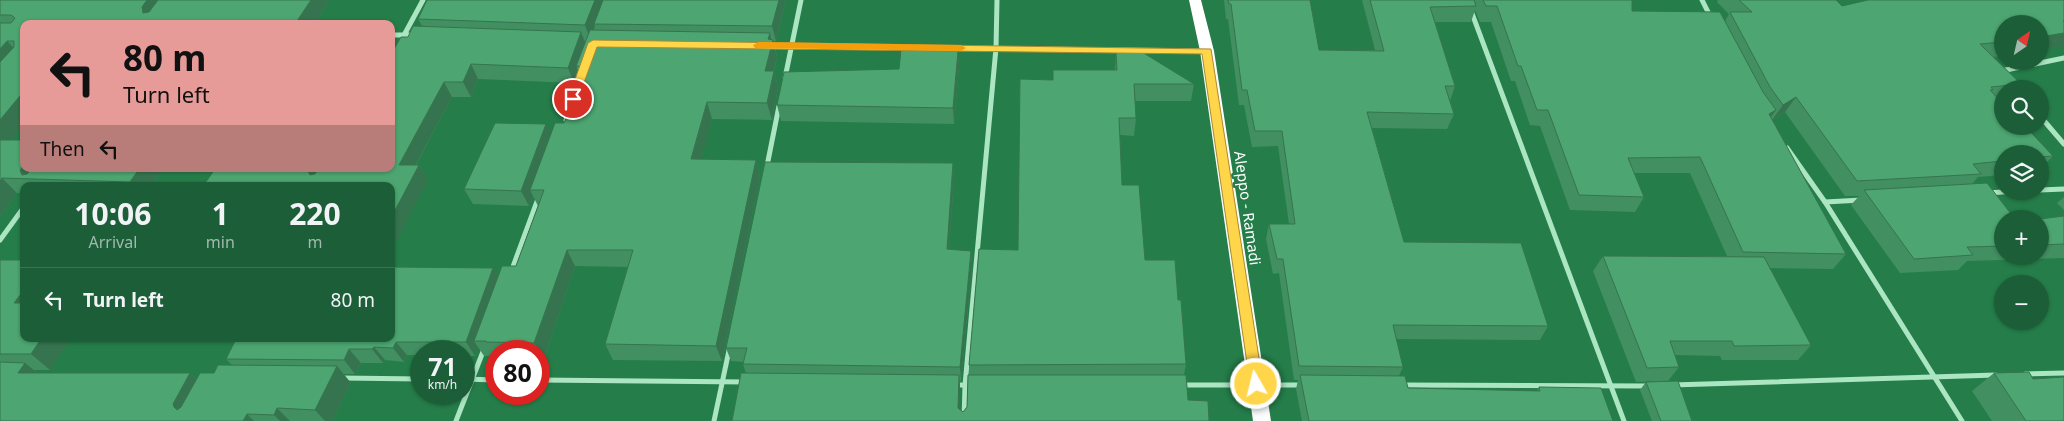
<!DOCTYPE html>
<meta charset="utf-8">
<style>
body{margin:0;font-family:"Noto Sans",sans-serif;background:#256440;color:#f1f3f6;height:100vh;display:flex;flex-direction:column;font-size:19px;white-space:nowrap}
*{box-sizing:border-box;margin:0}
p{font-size:16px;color:#a0baae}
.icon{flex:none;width:28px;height:28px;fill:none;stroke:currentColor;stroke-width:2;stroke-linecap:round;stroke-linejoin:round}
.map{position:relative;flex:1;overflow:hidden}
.panel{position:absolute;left:20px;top:182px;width:375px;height:160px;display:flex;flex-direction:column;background:#1c5e38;border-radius:10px;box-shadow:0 1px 4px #0004}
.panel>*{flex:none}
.hud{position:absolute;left:20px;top:20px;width:375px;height:152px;border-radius:10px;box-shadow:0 1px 4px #0004;background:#e69b98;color:#111;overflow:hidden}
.needle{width:32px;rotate:34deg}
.controls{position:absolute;left:1994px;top:15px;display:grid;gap:10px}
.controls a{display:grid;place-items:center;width:55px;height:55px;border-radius:50%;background:#1c5e38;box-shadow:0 1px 4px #0004;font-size:25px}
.speed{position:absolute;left:410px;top:340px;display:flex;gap:10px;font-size:25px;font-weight:700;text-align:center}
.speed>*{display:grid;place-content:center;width:65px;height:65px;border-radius:50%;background:#1c5e38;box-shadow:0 1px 4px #0004;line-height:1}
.speed small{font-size:12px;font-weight:400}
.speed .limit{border:8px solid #d22;background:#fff;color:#111}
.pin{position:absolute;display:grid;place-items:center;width:42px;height:42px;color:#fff;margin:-21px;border:2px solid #fff;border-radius:50%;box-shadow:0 1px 5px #0007}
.me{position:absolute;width:55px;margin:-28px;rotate:352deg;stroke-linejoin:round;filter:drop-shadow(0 0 4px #0008)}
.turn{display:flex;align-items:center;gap:18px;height:105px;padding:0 20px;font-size:22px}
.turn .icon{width:65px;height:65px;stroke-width:2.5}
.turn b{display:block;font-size:35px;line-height:42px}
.then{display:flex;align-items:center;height:48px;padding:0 20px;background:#0003;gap:10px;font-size:19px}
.eta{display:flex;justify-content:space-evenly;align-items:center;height:85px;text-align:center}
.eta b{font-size:30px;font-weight:700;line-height:35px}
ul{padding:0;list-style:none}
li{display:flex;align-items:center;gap:15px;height:65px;padding:0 20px;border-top:1px solid #3a7353}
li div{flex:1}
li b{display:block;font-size:19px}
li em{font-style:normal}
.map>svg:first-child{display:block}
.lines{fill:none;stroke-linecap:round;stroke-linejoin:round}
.street{stroke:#abe5c2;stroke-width:5}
.highway{fill:#fff;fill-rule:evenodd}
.wall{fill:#428f61}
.shaded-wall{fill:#36744f}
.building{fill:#4da671;stroke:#36744f}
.route{fill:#ffd54a;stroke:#a68a30}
.slow{fill:#f59e0b}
.labels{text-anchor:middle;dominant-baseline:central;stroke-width:5;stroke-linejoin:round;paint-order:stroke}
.street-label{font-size:15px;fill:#fff;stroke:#257e4a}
</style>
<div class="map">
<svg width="2064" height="421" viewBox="0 0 2064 421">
<rect width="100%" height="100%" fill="#257e4a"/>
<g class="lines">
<g class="street">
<polyline points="1467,0 1624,421"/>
<polyline points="1702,0 1711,18"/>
<polyline points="391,35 413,35"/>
<polyline points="403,37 423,0"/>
<polyline points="769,46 1206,51"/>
<polyline points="2001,71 2064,58"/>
<polyline points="785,78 801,0"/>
<polyline points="2040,116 2064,144"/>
<polyline points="566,120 583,71"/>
<polyline points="1787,148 1825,202 1962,421"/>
<polyline points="767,166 779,106"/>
<polyline points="2040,190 2064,189"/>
<polyline points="1988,193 2016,191"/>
<polyline points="1825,202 1862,200"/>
<polyline points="0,240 24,207"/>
<polyline points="511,272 539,196"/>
<polyline points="2025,374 2064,373"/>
<polyline points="342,378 421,379"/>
<polyline points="464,379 496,380"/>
<polyline points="539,380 746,382"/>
<polyline points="955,385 974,385"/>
<polyline points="1182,385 1304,385"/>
<polyline points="1402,385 1649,386"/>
<polyline points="1672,385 1996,375"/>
<polyline points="456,421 484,349"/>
<polyline points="714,421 731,341"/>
<polyline points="964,421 965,385 996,48 997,0"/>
</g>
<polygon class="highway" points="1189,0 1201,0 1214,51 1271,421 1253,421 1200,51"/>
</g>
<g class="wall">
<polygon points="0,0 329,0 315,24 24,24 24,124 11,140 24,169 162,169 150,186 24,186 24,193 17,193 0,216"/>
<polygon points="786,0 776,41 774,41 777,57 774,71 778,88 772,120 712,119 701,159 756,160 760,176 722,361 613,360 605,344 628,267 575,266 544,359 539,358 539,351 496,351 496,358 495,356 484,356 478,347 475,356 464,356 464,351 421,351 421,355 407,355 404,362 385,360 383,363 361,363 355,374 343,374 351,383 332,421 0,421 0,260 50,370 34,370 37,373 190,373 197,380 232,365 226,359 498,276 516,266 538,206 533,196 529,206 473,204 464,189 551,134 564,123 582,81 578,71 574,83 478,79 471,97 452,97 416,165 419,165 428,180 391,169 408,37 422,26 418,19"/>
<polygon points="1224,0 1310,0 1319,50 1375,50 1362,0 1632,0 1632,11 1725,21 1729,14 1717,2 1718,0 1836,0 1842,6 2064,0 2064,44 2062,46 2040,24 2002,24 2002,56 1993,57 2021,84 2016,89 2002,89 2002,100 2000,100 2053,156 2040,169 2040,154 2002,154 2002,175 1978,177 1972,184 2002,219 2002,256 2040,256 2040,219 2064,216 2064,258 1967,261 1958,270 1900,273 1851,205 1859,196 1845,196 1785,112 1772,120 1846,254 1833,269 1770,268 1811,345 1798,360 1722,360 1720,356 1675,355 1679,367 1668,381 1636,382 1593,271 1603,256 1727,256 1690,173 1634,173 1644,197 1635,212 1570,210 1540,126 1530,125 1515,81 1511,81 1491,22 1480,22 1475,10 1471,22 1435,22 1455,86 1450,101 1454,114 1447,129 1372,128 1404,242 1548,326 1540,340 1396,339 1403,367 1399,376 1408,388 1537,391 1539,387 1613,421 1302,421 1296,389 1298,380 1294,380 1279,273 1273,274 1266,239 1269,224 1289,224 1278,146 1252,147 1244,105 1239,105 1228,19 1226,19"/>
<polygon points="958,51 959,67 954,124 781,121 777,105"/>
<polygon points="1116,52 1142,52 1194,84 1191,101 1135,101 1136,118 1134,136 1120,135 1122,185 1139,185 1145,260 1175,260 1178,300 1181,300 1186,364 1184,375 1186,375 1188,400 1208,401 1209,421 732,421 741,373 746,373 743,364 744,362 731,361 726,348 765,162 953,163 954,178 949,250 971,251 972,265 961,381 960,381 960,409 963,412 967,407 968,375 969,375 969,365 979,249 1018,250 1020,79 1053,80 1053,70 1115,70"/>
<polygon points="2064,197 2064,210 2057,203"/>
<polygon points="1994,373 2064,421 1992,421 1972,391"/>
<polygon points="1646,382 1692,421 1652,421 1640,390"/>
</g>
<g class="shaded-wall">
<polygon points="147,0 170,0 153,22 143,13 142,7"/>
<polygon points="311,0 329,0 315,24 295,24"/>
<polygon points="595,0 603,0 594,24 595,26 590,39 585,25"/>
<polygon points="779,0 786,0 776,41 772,26"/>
<polygon points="581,32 587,47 576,66 578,71 574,83 568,68"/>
<polygon points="770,33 772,44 773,40 777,57 769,88 765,71 768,39"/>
<polygon points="2064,33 2064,44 2062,46 2040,50 2040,37"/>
<polygon points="7,41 21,56 0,80 0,49"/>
<polygon points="958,51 959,67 954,124 953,108"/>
<polygon points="471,64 478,79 471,97 463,82"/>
<polygon points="774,71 778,88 772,120 767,103"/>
<polygon points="444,82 452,97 408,179 399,165"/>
<polygon points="24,91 24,124 0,154 0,120"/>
<polygon points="1796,97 1785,112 1772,120 1783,105"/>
<polygon points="707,102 712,119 697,176 691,159"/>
<polygon points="1776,110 1765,125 1769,114"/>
<polygon points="546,124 554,139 530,190 533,196 529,206 521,191"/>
<polygon points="756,160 760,176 722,361 716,346"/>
<polygon points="953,163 954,178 948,264 947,249"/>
<polygon points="24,165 24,169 47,169 39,179 22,175 20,170"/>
<polygon points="419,165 428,180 391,252 391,218"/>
<polygon points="139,169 162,169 150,186 134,186 130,182"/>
<polygon points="307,169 327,169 318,184 310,175"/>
<polygon points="2,178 17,193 0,216 0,181"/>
<polygon points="567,250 575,266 544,359 534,343"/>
<polygon points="971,251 972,265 961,381 960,367"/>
<polygon points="493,268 502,282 474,341 478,347 475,356 466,342"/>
<polygon points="24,290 24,312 14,303"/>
<polygon points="41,339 71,339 50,370 31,354"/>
<polygon points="396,342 407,355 404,362 393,348"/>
<polygon points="374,347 385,360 383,363 372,349"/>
<polygon points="349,349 361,363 355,374 344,360"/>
<polygon points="25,363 45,379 18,373"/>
<polygon points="337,366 351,383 332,421 325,421 315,410"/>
<polygon points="190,373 207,389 191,421 174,407 173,404"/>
<polygon points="959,375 960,389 960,421 958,408"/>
<polygon points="277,408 290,421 280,421 274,415"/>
<polygon points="247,414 254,421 243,421"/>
</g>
<g class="building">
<polygon points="0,0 147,0 142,7 143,13 149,12 158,0 311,0 295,24 24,24 24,91 0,120 0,62 14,47 14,41 7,41 0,49 0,23 11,23 15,18 11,15 0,15"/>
<polygon points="427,0 595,0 585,25 418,19"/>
<polygon points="603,0 779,0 772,26 594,24"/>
<polygon points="1228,0 1310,0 1319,50 1384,51 1370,0 1474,0 1476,6 1430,7 1455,86 1445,86 1454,114 1367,112 1404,242 1521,243 1548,326 1393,325 1403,367 1299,366 1283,259 1277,259 1269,224 1295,224 1282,131 1255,131 1247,90 1242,90 1231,4 1229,4"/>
<polygon points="1483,0 1632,0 1632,11 1720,12 1763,92 1776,110 1769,114 1846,254 1743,252 1700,157 1628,158 1644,197 1579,195 1548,110 1537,110 1521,66 1518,66 1497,6 1486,6"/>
<polygon points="1739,0 1836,0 1842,6 1868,0 2064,0 2064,21 2063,21 2064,21 2064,33 2040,37 2040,24 2002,24 2002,42 1980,44 2021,84 1991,87 1993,90 1990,90 2002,103 2002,126 2025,126 2053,156 2040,157 2040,154 2002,154 2002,161 1973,164 1981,174 1857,181 1796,97 1783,105 1770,87 1730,12 1752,12"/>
<polygon points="413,26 581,32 568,68 471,64 463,82 444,82 399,165 419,165 391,218 391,186 203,186 215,169 308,169 307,169 310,175 315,174 318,169 391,169 391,54 401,37 408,37"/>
<polygon points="590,30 770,33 768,39 773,40 765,71 774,71 767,103 707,102 691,159 756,160 716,346 605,344 633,250 567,250 534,343 486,342 486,341 474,341 502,266 516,266 544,190 530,190 555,123 564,123 589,67 576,66"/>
<polygon points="901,50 958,51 953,108 777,105 784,72 899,69"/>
<polygon points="1116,52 1142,52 1194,84 1134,84 1136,118 1119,118 1122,185 1139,185 1145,260 1175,260 1178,300 1181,300 1186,364 969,365 979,249 1018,250 1020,79 1053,80 1053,70 1117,70"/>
<polygon points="495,123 546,124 521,191 464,189"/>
<polygon points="0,140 24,140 24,165 20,170 22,175 27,174 32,169 139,169 130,182 2,178 0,181"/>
<polygon points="765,162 953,163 947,249 971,251 960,367 743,364 747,348 726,348"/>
<polygon points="1987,183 2015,219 2002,219 2002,246 1967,247 1973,255 1914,259 1864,190"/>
<polygon points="2064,216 2064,244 2040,245 2040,219"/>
<polygon points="1603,256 1764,257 1811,345 1734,346 1732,341 1670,341 1679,367 1647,368"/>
<polygon points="0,260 24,260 24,290 14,303 24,303 24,339 41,339 31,354 0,354"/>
<polygon points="391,267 493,268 466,342 396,342 393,348 374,347 372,349 349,349 344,360 226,359 236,339 391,339"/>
<polygon points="0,362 25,363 18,373 190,373 173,404 174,407 177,410 181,407 200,373 214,373 218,365 337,366 315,410 277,408 274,415 247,414 243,421 0,421"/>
<polygon points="2029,372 2033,379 2064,377 2064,421 2026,421 1994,373"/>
<polygon points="741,373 959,375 958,408 963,412 967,407 968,375 1186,375 1188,400 1208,401 1209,421 732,421"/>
<polygon points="1300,375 1405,376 1408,388 1540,391 1539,387 1601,388 1613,421 1309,421"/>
<polygon points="1678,381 1692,421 1661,421 1646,382"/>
</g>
<polygon class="route" points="593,40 1211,49 1263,384 1261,388 1256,390 1252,388 1250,384 1202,54 597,47 578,99 577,102 570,102 568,99 588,43"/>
<polygon class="slow" points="759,42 961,45 966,48 961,51 755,48 753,45"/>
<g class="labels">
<g class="street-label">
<text transform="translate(1248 208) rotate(82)">Aleppo - Ramadi</text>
</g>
</g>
</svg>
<div class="controls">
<a><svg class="needle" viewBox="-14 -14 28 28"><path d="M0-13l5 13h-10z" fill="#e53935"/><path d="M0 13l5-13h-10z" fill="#a0baae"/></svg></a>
<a><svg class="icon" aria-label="search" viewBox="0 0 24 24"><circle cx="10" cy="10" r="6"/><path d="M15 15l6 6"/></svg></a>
<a><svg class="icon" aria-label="layers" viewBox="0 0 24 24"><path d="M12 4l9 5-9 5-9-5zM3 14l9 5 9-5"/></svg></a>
<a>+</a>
<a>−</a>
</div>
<div class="speed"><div>71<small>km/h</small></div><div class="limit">80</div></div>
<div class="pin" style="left:573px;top:99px;background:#d93025"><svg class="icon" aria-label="arrive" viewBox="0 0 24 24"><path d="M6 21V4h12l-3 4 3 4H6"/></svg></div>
<svg class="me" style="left:1256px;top:384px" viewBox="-20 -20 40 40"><circle r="17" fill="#ffd54a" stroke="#fff" stroke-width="3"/><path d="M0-11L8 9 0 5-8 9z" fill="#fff"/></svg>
<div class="hud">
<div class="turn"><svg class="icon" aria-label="left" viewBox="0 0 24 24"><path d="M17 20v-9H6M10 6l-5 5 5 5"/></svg><div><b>80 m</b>Turn left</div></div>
<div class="then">Then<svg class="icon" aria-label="left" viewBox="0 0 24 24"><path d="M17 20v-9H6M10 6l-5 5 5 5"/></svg></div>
</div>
<section class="panel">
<div class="eta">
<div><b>10:06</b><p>Arrival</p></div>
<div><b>1</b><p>min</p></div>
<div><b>220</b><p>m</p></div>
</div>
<ul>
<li><svg class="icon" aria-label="left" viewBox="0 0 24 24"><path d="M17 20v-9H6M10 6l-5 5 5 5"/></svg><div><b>Turn left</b></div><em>80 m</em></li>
</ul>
</section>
</div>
